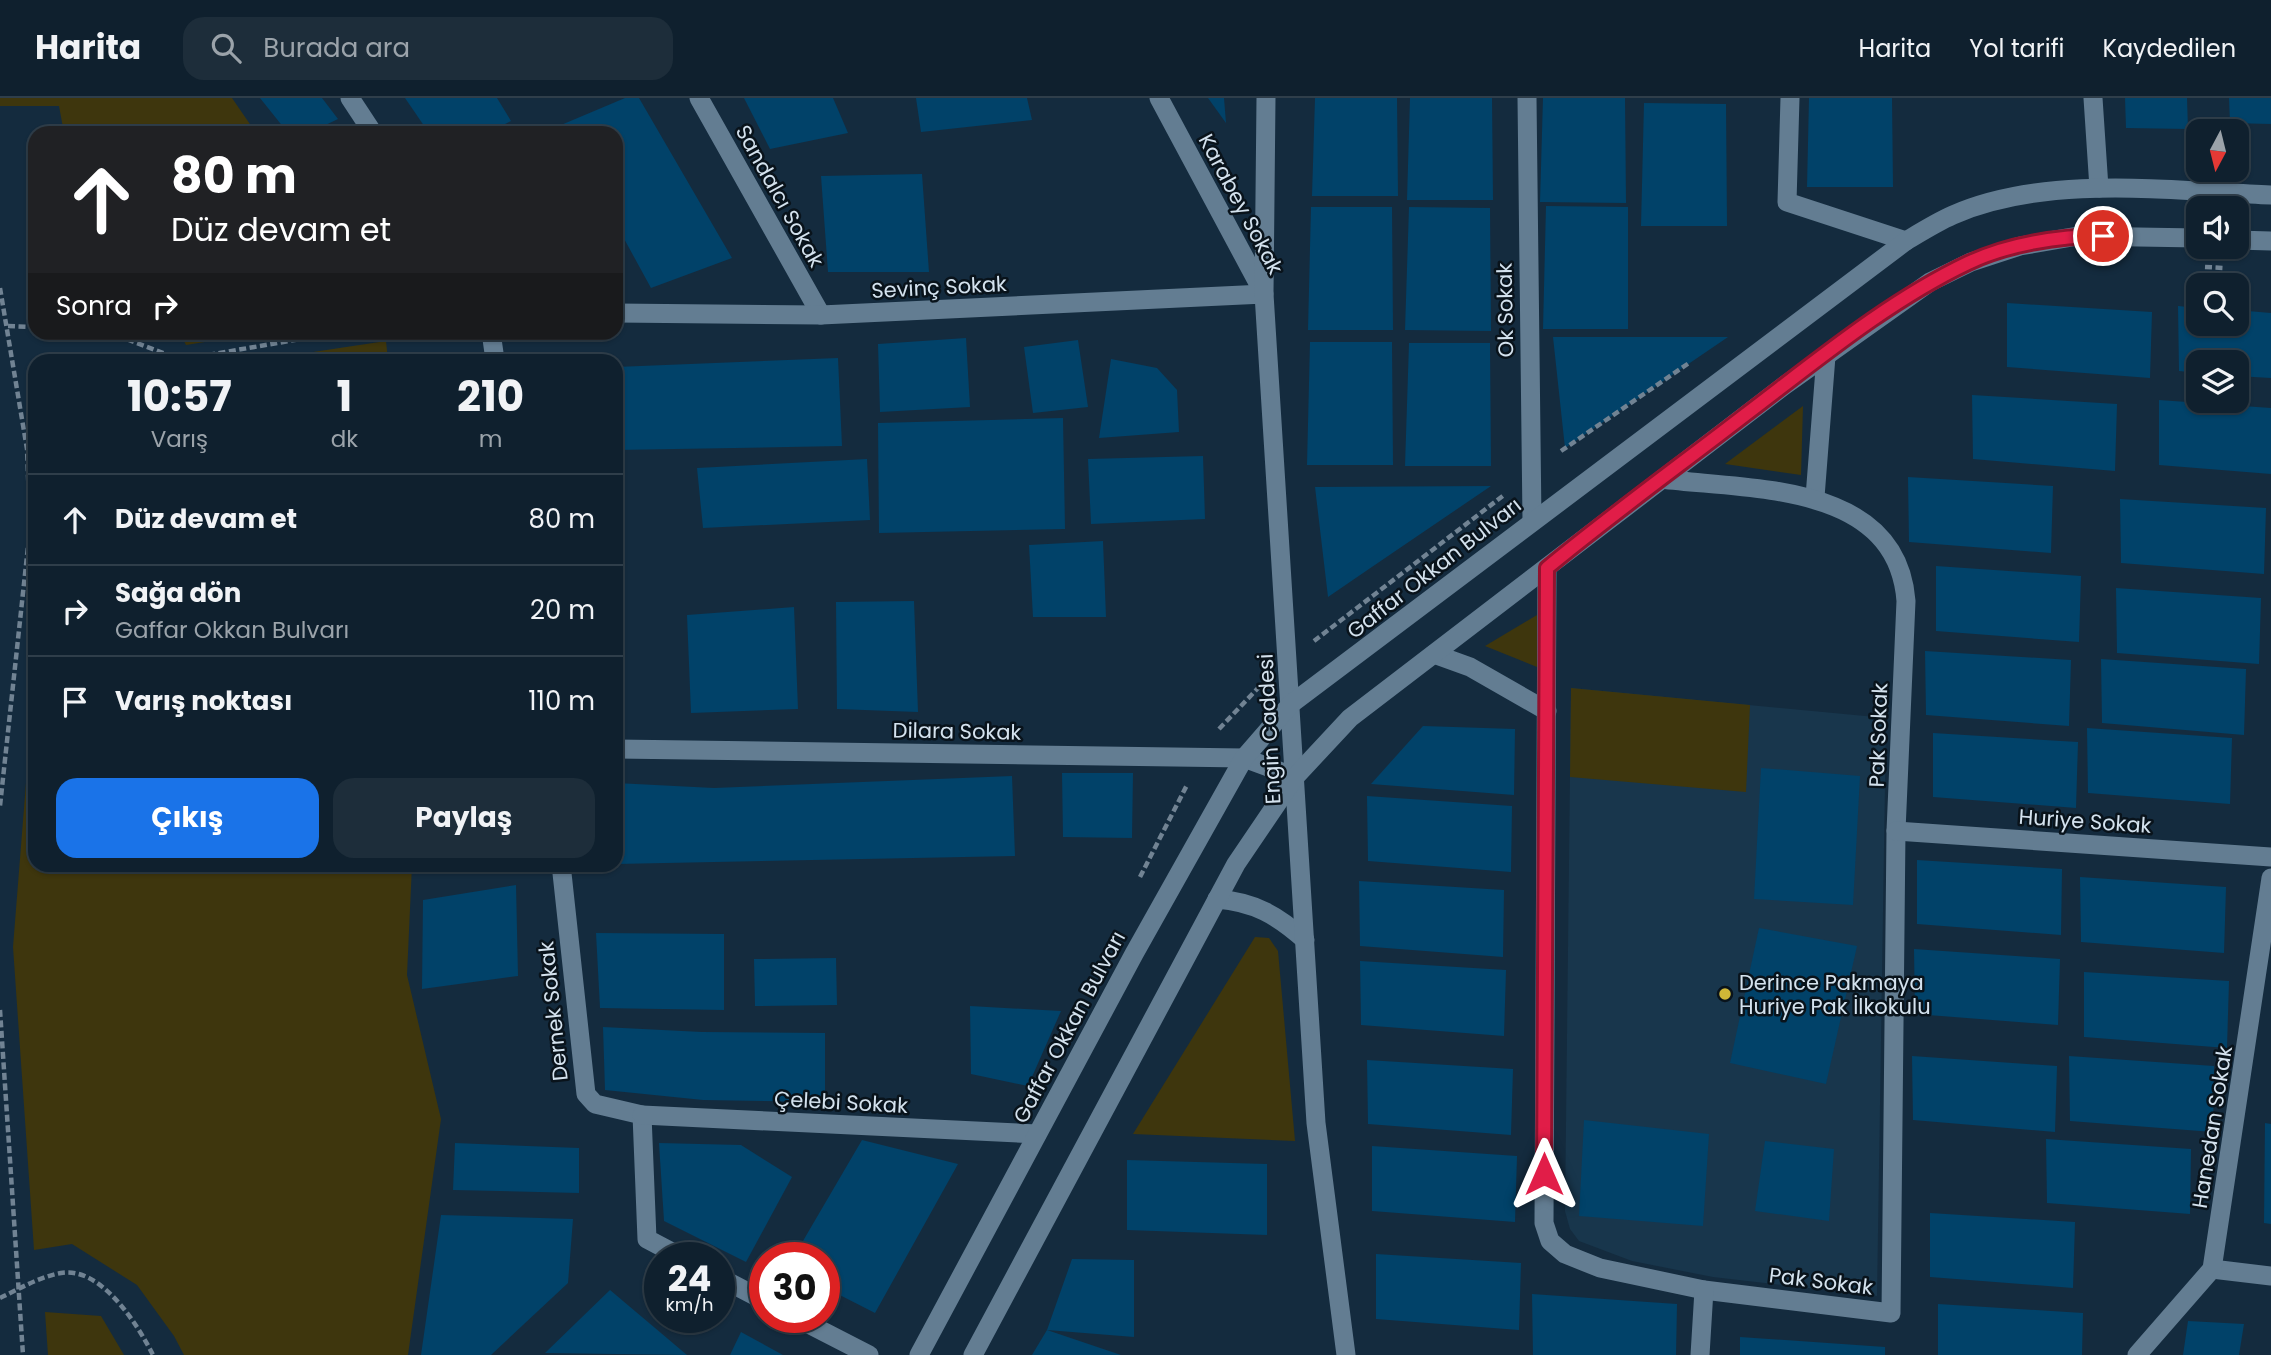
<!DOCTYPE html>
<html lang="tr">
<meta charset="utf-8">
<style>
body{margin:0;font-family:Poppins,sans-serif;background:#1d2d3a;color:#f1f3f6;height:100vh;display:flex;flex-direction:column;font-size:26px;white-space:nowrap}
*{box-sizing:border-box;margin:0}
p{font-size:23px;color:#9ba3aa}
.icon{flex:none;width:38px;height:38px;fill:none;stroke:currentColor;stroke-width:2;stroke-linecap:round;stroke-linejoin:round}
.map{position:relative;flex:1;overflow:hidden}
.drawer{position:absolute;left:28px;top:256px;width:595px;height:518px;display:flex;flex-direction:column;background:#0f202e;border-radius:21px;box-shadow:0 2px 5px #0004,0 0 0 2px #2f3e4a}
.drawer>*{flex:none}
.top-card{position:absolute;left:28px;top:28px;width:595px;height:214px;border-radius:21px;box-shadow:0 2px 5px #0004,0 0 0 2px #2f3e4a;background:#202124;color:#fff;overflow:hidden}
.needle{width:46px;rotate:187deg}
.controls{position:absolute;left:2186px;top:21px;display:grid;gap:14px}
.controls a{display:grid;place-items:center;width:63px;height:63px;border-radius:14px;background:#0f202e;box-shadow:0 2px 5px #0004,0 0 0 2px #2f3e4a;font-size:35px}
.speed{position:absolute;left:644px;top:1144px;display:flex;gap:14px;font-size:35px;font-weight:700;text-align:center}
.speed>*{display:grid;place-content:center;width:91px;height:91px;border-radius:50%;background:#0f202e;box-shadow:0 2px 5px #0004,0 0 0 2px #2f3e4a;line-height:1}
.speed small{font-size:18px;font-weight:400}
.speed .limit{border:10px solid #d22;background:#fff;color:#111}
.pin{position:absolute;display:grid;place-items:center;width:60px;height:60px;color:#fff;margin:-30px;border:4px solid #fff;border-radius:50%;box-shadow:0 2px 7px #0007}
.me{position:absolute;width:77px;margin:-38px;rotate:0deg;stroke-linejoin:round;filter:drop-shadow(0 0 5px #0008)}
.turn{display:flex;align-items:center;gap:24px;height:147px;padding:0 28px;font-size:32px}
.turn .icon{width:91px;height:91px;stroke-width:2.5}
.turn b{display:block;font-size:49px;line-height:60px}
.then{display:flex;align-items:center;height:66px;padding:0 28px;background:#0003;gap:14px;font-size:26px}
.eta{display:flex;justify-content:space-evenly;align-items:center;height:119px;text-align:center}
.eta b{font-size:42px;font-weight:700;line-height:49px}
.primary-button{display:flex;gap:14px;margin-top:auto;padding:14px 28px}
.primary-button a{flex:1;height:80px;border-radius:21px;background:#1a73e8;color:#fff;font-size:28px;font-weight:700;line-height:80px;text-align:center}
.primary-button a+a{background:#1d2d3a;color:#f1f3f6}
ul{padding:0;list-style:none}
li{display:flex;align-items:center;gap:21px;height:91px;padding:0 28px;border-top:2px solid #2f3e4a}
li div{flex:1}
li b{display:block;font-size:26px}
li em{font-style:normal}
header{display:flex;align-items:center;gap:42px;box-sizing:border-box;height:98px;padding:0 35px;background:#0f202e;border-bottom:2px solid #2f3e4a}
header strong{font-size:33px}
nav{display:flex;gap:38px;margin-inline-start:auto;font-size:24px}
.search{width:490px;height:63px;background:#1d2d3a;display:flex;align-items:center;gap:18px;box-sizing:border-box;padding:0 24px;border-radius:21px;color:#9ba3aa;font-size:26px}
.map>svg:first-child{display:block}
.built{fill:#18364c}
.green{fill:#3e360d}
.building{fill:#014269}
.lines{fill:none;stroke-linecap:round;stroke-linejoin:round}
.path{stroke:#718393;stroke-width:4.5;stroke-dasharray:7 3.5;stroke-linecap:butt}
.minor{stroke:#637d92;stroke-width:19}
.tertiary{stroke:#637d92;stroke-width:19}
.secondary{stroke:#637d92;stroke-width:19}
.route-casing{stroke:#92132f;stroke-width:18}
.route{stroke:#e11d48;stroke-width:12}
.poi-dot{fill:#d0b837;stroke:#09131b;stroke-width:2.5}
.labels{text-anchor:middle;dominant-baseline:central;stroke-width:5;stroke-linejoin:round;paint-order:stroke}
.street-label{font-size:21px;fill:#d4e2ee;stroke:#09131b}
.poi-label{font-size:21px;fill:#d4e2ee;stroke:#09131b;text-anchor:start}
</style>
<header>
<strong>Harita</strong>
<div class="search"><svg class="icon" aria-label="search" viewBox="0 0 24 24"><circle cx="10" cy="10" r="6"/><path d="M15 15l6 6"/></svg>Burada ara</div>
<nav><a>Harita</a><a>Yol tarifi</a><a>Kaydedilen</a></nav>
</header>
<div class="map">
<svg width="2271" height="1257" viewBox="0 0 2271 1257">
<rect width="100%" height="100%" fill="#142b3e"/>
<polygon class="built" points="1571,590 1886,620 1877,1198 1713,1179 1632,1163 1579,1143 1570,1131 1565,1113"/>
<g class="green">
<polygon points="0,0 232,0 256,35 64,35 59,8 0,8"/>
<polygon points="180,235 261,235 186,247"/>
<polygon points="386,243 388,262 260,262"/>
<polygon points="1803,308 1801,377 1725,366"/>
<polygon points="1537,517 1537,569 1485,548"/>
<polygon points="1571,590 1750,607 1746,694 1570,679"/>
<polygon points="29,647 35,647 35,766 412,767 407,877 441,1021 408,1257 184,1257 174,1238 137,1187 72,1146 34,1152 13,849"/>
<polygon points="1255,839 1269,840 1278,853 1295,1043 1133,1036"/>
<polygon points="45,1214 101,1218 124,1257 48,1257"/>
</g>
<g class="building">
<polygon points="260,0 322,0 338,21 309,35 288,35"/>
<polygon points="405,0 497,0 511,23 488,35 429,35"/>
<polygon points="625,0 639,0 732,160 651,190 616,126 616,35 565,35 561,27"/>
<polygon points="744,0 833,0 848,35 770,51"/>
<polygon points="916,0 1027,0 1032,22 921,34"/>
<polygon points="1208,0 1224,0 1226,25"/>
<polygon points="1315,0 1397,0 1398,98 1312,98"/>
<polygon points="1410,0 1492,0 1493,102 1407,102"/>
<polygon points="1543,0 1625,0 1626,105 1540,104"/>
<polygon points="1809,0 1892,0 1893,89 1807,89"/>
<polygon points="2125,0 2187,0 2188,31 2126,30"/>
<polygon points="2229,0 2271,0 2271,26 2230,25"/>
<polygon points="1644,5 1726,6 1727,128 1641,128"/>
<polygon points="922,76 929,174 828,174 821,78"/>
<polygon points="1546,108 1628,109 1628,231 1543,231"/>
<polygon points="1311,109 1392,109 1393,232 1308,232"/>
<polygon points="1409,109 1490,110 1491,233 1405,232"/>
<polygon points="2007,205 2152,214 2150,280 2007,269"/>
<polygon points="2178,208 2198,210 2198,226 2236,226 2236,212 2271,215 2271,280 2236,278 2236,264 2198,264 2198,275 2179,273"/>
<polygon points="1553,239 1728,239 1565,350"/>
<polygon points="966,240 970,309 880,314 878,246"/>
<polygon points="1078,242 1088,309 1033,315 1024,249"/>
<polygon points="1310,244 1392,244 1393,367 1307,367"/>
<polygon points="1409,245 1490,245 1491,368 1405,368"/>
<polygon points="838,260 842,348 616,352 616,269"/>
<polygon points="1111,261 1157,270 1177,292 1179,334 1099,340"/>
<polygon points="1972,297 2117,306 2115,373 1973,361"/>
<polygon points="2159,302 2271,310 2271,376 2159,367"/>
<polygon points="1063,320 1065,431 879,435 878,325"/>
<polygon points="1203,358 1205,421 1091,426 1088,361"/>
<polygon points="867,361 870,422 703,430 697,370"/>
<polygon points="1908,379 2053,388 2051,455 1909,444"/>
<polygon points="1491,388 1366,473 1328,499 1315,389"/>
<polygon points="2120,401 2266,410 2264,476 2121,465"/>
<polygon points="1103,443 1106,519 1033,519 1029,447"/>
<polygon points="1936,468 2081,478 2079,544 1936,533"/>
<polygon points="2116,490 2261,500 2259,566 2117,555"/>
<polygon points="914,503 918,614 837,611 836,504"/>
<polygon points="794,509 798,611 691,615 687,517"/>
<polygon points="1925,553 2071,562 2069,628 1926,617"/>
<polygon points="2101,561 2246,571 2244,637 2102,625"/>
<polygon points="1423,628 1515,631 1514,697 1371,686"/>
<polygon points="2087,630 2232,640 2230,706 2088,695"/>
<polygon points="1933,635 2078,644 2076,710 1933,699"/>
<polygon points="1761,670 1860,678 1853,807 1754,801"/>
<polygon points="1062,675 1133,675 1132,740 1063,739"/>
<polygon points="1012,678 1015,758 616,766 616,685 714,690"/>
<polygon points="1367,698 1512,708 1511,774 1368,763"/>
<polygon points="1917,762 2062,771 2061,837 1917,826"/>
<polygon points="2080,779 2226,789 2224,855 2081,844"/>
<polygon points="1359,783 1504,792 1503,859 1360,848"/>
<polygon points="516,787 518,878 422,891 423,802"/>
<polygon points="1759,830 1857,848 1826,986 1730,965"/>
<polygon points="596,835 724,836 724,912 600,910"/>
<polygon points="1914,851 2060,861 2058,927 1915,916"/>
<polygon points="836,860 837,907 755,908 754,861"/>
<polygon points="1360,863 1506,872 1504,938 1361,927"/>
<polygon points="2084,874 2229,883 2227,950 2084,939"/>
<polygon points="970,908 1061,913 1028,988 971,976"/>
<polygon points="603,929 702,934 825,935 825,1004 703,1002 605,992"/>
<polygon points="1912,958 2057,968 2055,1034 1913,1022"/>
<polygon points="2069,958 2214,968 2213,1034 2070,1023"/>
<polygon points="1367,962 1513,971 1511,1037 1368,1026"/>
<polygon points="1584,1022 1709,1036 1703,1128 1579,1118"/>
<polygon points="2265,1025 2271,1026 2271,1126 2264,1125"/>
<polygon points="2046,1041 2191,1051 2190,1116 2047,1105"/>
<polygon points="862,1042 958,1066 875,1215 824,1189 824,1160 793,1160"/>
<polygon points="1765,1043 1834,1051 1829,1123 1755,1113"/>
<polygon points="455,1045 579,1050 579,1095 453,1092"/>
<polygon points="659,1045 741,1047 792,1079 746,1164 664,1123"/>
<polygon points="1372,1048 1517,1058 1515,1124 1372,1113"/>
<polygon points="1127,1062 1267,1066 1267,1137 1127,1132"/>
<polygon points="1930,1115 2075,1124 2073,1190 1930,1179"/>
<polygon points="441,1117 573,1121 568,1185 491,1257 421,1257"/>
<polygon points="1376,1156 1521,1165 1519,1232 1376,1221"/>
<polygon points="1072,1161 1134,1162 1134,1239 1047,1232 1121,1257 1032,1257 1047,1232"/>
<polygon points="610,1192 687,1257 545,1255"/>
<polygon points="1532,1196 1677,1206 1676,1257 1533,1257"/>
<polygon points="1938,1206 2083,1215 2082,1257 1938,1257"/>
<polygon points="2188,1223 2244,1226 2239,1257 2183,1257"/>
<polygon points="741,1234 783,1257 730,1257"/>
<polygon points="1740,1239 1885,1249 1885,1257 1740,1257"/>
</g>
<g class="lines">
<g class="path">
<polyline points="2205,169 2224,170"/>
<polyline points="0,190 27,351 30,430 0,708"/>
<polyline points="8,228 35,229"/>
<polyline points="86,234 126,241 171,258 202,258 341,234"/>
<polyline points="1561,353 1689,265"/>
<polyline points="1314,543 1504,397"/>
<polyline points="1219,631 1259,589"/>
<polyline points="1140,779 1187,687"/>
<polyline points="0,912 23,1257"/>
<path d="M0,1200C19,1191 39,1179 61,1175C101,1168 138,1227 153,1257"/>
</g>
<g class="minor">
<polyline points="350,0 373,35"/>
<polyline points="699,0 821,217"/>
<polyline points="1527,0 1532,423"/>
<polyline points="1790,0 1787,104 1906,143"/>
<polyline points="2093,0 2099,90"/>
<polyline points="616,215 821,217 1264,196 1159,0"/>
<polyline points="491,234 495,262"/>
<polyline points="1815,399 1826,258"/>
<path d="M1547,470L1544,1125L1550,1143L1565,1156L1600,1170L1704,1192L1891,1215L1896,733L1906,503C1897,384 1750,392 1662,381"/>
<polyline points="1434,556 1470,569 1547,613"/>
<polyline points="616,651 1244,660 1295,679"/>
<polyline points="1896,733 2271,759"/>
<polyline points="561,766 586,996 595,1006 642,1017 647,1141 683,1160"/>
<path d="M1217,801C1254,804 1277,817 1305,842"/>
<polyline points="642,1017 1037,1036"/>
<polyline points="2212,1171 2271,1178"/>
<polyline points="719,1179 765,1203"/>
<polyline points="797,1220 869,1257"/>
<polyline points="1700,1257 1704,1192"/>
<polyline points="2137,1257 2212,1171 2271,780"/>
</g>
<polyline class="tertiary" points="1266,0 1264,196 1316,1025 1346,1257"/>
<g class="secondary">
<polyline points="2236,142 2271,143"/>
<path d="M919,1257L1134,856L1244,660L1291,606L1906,143C1921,134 1937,124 1953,117C2046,76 2172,93 2271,97"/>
<polyline points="973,1257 1236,766 1295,679 1350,620 1785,287 1930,184 1971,164 2020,148 2078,138 2198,140"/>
</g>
</g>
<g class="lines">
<g class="route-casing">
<path id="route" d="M1544,1076L1547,470C1611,417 1679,368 1745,317C1815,264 1888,203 1968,165C2008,146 2059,138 2103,138"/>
</g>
<use href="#route" class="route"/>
</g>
<circle class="poi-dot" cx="1725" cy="896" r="7"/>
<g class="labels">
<g class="street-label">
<text transform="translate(780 98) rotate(61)">Sandalcı Sokak</text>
<text transform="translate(1241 106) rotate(62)">Karabey Sokak</text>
<text transform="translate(939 189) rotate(-3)">Sevinç Sokak</text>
<text transform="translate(1505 212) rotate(-91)">Ok Sokak</text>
<text transform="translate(1434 470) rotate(-38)">Gaffar Okkan Bulvarı</text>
<text transform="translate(1269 631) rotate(-93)">Engin Caddesi</text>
<text transform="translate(957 633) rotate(1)">Dilara Sokak</text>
<text transform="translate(1878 637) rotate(-88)">Pak Sokak</text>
<text transform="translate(2085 723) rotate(4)">Huriye Sokak</text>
<text transform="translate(553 913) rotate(-96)">Dernek Sokak</text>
<text transform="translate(1069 929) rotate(-62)">Gaffar Okkan Bulvarı</text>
<text transform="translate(841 1004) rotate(3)">Çelebi Sokak</text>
<text transform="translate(2212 1029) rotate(-81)">Hanedan Sokak</text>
<text transform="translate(1821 1183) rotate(7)">Pak Sokak</text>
</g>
<g class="poi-label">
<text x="1739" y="884">Derince Pakmaya<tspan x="1739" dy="24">Huriye Pak İlkokulu</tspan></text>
</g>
</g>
</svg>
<div class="controls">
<a><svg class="needle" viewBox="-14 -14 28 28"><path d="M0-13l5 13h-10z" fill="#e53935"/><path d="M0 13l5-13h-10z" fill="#9ba3aa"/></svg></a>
<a><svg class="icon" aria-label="sound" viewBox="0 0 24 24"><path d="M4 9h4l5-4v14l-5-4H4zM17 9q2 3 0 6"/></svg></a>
<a><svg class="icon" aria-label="search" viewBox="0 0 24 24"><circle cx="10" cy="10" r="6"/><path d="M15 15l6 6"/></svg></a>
<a><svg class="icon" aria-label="layers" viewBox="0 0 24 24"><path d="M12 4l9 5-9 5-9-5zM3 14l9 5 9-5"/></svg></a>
</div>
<div class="speed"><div>24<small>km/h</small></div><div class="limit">30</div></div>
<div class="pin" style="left:2103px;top:138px;background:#d93025"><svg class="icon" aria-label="arrive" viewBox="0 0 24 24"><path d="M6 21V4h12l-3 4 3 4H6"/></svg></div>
<svg class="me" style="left:1544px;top:1076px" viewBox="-20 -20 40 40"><path d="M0-17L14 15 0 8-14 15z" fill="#e11d48" stroke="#fff" stroke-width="4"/></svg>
<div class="top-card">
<div class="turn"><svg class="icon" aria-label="ahead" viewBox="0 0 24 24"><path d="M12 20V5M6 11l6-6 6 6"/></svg><div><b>80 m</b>Düz devam et</div></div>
<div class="then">Sonra<svg class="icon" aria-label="right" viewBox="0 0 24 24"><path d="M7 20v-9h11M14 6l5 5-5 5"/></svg></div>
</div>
<section class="drawer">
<div class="eta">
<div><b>10:57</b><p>Varış</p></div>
<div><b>1</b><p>dk</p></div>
<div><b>210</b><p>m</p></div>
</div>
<ul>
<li><svg class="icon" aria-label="ahead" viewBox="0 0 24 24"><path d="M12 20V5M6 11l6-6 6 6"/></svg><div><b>Düz devam et</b></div><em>80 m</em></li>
<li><svg class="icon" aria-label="right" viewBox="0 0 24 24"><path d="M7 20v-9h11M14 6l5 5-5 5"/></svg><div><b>Sağa dön</b><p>Gaffar Okkan Bulvarı</p></div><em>20 m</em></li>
<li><svg class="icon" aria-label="arrive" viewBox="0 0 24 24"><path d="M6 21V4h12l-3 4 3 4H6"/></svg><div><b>Varış noktası</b></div><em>110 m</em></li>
</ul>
<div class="primary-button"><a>Çıkış</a><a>Paylaş</a></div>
</section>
</div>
